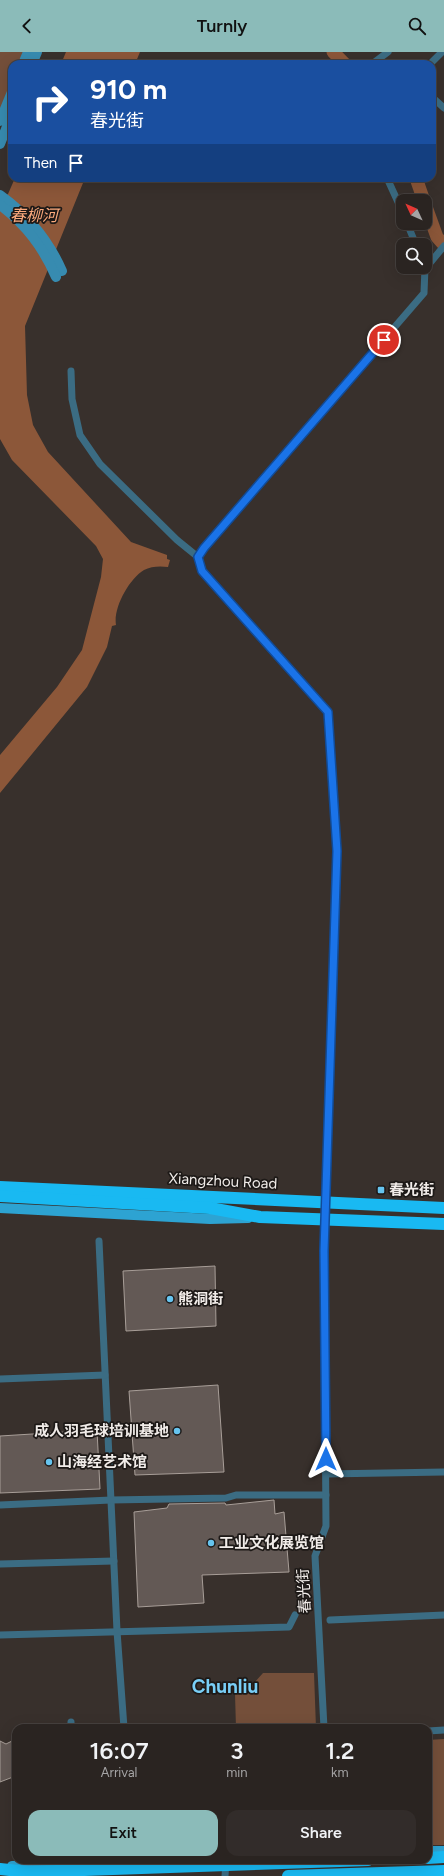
<!DOCTYPE html>
<meta charset="utf-8">
<style>
body{margin:0;font-family:Figtree,"Noto Sans SC",sans-serif;background:#322c2a;color:#f1f3f6;height:100vh;display:flex;flex-direction:column;font-size:15px;white-space:nowrap}
*{box-sizing:border-box;margin:0}
p{font-size:13px;color:#a5a4a5}
.icon{flex:none;width:22px;height:22px;fill:none;stroke:currentColor;stroke-width:2;stroke-linecap:round;stroke-linejoin:round}
.map{position:relative;flex:1;overflow:hidden}
.drawer{position:absolute;left:12px;top:1672px;width:420px;height:140px;display:flex;flex-direction:column;background:#2a2421;border-radius:12px;box-shadow:0 4px 16px #0002,0 0 0 1px #46413f}
.drawer>*{flex:none}
.top-card{position:absolute;left:8px;top:8px;width:428px;height:122px;border-radius:12px;box-shadow:0 4px 16px #0002,0 0 0 1px #46413f;background:#1a4fa0;color:#fff;overflow:hidden}
.needle{width:26px;rotate:314deg}
.tools{position:absolute;left:396px;top:142px;display:grid;gap:8px}
.tools a{display:grid;place-items:center;width:36px;height:36px;border-radius:8px;background:#2a2421;box-shadow:0 4px 16px #0002,0 0 0 1px #46413f;font-size:20px}
.pin{position:absolute;display:grid;place-items:center;width:34px;height:34px;color:#fff;margin:-17px;border:2px solid #fff;border-radius:50%;box-shadow:0 1px 4px #0007}
.me{position:absolute;width:44px;margin:-22px;rotate:0deg;stroke-linejoin:round;filter:drop-shadow(0 0 3px #0008)}
.turn{display:flex;align-items:center;gap:14px;height:84px;padding:0 16px;font-size:18px}
.turn .icon{width:52px;height:52px;stroke-width:2.5}
.turn b{display:block;font-size:28px;line-height:34px}
.then{display:flex;align-items:center;height:38px;padding:0 16px;background:#0003;gap:8px;font-size:15px}
.eta{display:flex;justify-content:space-evenly;align-items:center;height:68px;text-align:center}
.eta b{font-size:24px;font-weight:600;line-height:28px}
.cta{display:flex;gap:8px;margin-top:auto;padding:8px 16px}
.cta a{flex:1;height:46px;border-radius:12px;background:#8bbbb9;color:#111;font-size:16px;font-weight:600;line-height:46px;text-align:center}
.cta a+a{background:#322c2a;color:#f1f3f6}
header{display:flex;justify-content:space-between;align-items:center;height:52px;padding:0 16px;background:#8bbbb9;color:#111;font-size:18px;font-weight:600}
.map>svg:first-child{display:block}
.green{fill:#744f3a}
.water{fill:#8c5739}
.lines{fill:none;stroke-linecap:round;stroke-linejoin:round}
.river{stroke:#8c5739;stroke-width:13}
.building{fill:#635955;stroke:#a89e98}
.street{stroke:#3b6c83;stroke-width:7}
.secondary{stroke:#378bb0;stroke-width:10}
.primary{stroke:#2da3d2;stroke-width:10}
.highway{stroke:#19b9f2;stroke-width:12}
.route-casing{stroke:#114b97;stroke-width:10}
.route{stroke:#1a73e8;stroke-width:7}
.poi-dot{fill:#66c4ef;stroke:#1d1917;stroke-width:1.5}
.labels{text-anchor:middle;dominant-baseline:central;stroke-width:3.5;stroke-linejoin:round;paint-order:stroke}
.street-label{font-size:15px;fill:#f1ece9;stroke:#1d1917}
.poi-label{font-size:15px;font-weight:bold;fill:#f1ece9;stroke:#1d1917;text-anchor:start}
.water-label{font-size:16px;font-style:italic;fill:#fbaa7d;stroke:#1d1917}
.district-label{font-size:19px;font-weight:bold;fill:#79cef6;stroke:#1d1917}
</style>
<header><svg class="icon" aria-label="back" viewBox="0 0 24 24"><path d="M15 5l-7 7 7 7"/></svg>Turnly<svg class="icon" aria-label="search" viewBox="0 0 24 24"><circle cx="10" cy="10" r="6"/><path d="M15 15l6 6"/></svg></header>
<div class="map">
<svg width="444" height="1824" viewBox="0 0 444 1824">
<rect width="100%" height="100%" fill="#38302c"/>
<g class="green">
<polygon points="0,0 24,0 19,12 12,12 12,29 0,59"/>
<polygon points="263,1621 314,1621 316,1676 236,1676 235,1642 245,1641"/>
<polygon points="444,1687 444,1793 428,1793 428,1688"/>
</g>
<g class="water">
<polygon points="66,0 140,0 135,12 61,12"/>
<path d="M15,126H85L25,274L27,343L33,373L48,400L131,490L167,503V507L170,508L168,515C161,514 151,514 144,518C129,527 113,556 116,573L112,574L107,595L87,635L0,741V703L57,635L82,598L101,525L103,507L96,494L12,408L0,387V148L8,142Z"/>
</g>
<g class="lines">
<g class="river">
<polyline points="333,0 345,12"/>
<polyline points="416,126 424,149"/>
<polyline points="425,152 437,185 444,193"/>
</g>
</g>
<g class="building">
<polygon points="215,1214 216,1274 126,1279 123,1219"/>
<polygon points="218,1333 224,1420 135,1423 129,1339"/>
<polygon points="97,1378 100,1437 0,1441 0,1384"/>
<polygon points="274,1448 275,1462 284,1460 289,1520 202,1523 204,1551 138,1555 134,1460 167,1456 169,1452 225,1451 226,1453"/>
<polygon points="16,1687 16,1726 13,1725 0,1730 0,1689 6,1692"/>
</g>
<g class="lines">
<g class="street">
<polyline points="372,12 388,0"/>
<polyline points="430,12 442,0"/>
<polyline points="432,45 444,56"/>
<polyline points="387,126 403,161"/>
<polyline points="407,171 416,193"/>
<polyline points="425,217 444,194"/>
<polyline points="71,319 72,347 80,383 100,412 177,488 198,505"/>
<polyline points="99,1189 117,1579 124,1676"/>
<polyline points="0,1327 105,1323"/>
<polyline points="326,1422 444,1420"/>
<polyline points="0,1453 111,1448 226,1446 236,1443 326,1443"/>
<polyline points="0,1512 114,1509"/>
<polyline points="330,1568 444,1563"/>
<polyline points="0,1583 289,1575 295,1563"/>
<polyline points="71,1670 71,1676"/>
<polyline points="324,1676 315,1504 326,1474 324,1199 337,799 328,660 203,519 198,505 204,496 424,241 425,215"/>
<polyline points="428,1679 444,1678"/>
<polyline points="225,1824 226,1810"/>
</g>
<g class="secondary">
<polyline points="23,12 28,0"/>
<polyline points="32,12 37,0"/>
<polyline points="0,69 12,40"/>
<polyline points="0,92 12,62"/>
<path d="M0,143C28,163 48,187 62,219"/>
<path d="M0,153C26,173 43,195 56,225"/>
</g>
<g class="primary">
<polyline points="0,1156 210,1167 248,1166"/>
<polyline points="428,1799 444,1799"/>
<polyline points="12,1814 158,1808"/>
</g>
<g class="highway">
<polyline points="0,1135 444,1156"/>
<polyline points="0,1144 210,1156 260,1165 444,1172"/>
<polyline points="428,1806 444,1805"/>
<polyline points="0,1817 28,1820 368,1808"/>
<polyline points="288,1824 444,1819"/>
</g>
</g>
<g class="lines">
<g class="route-casing">
<polyline id="route" points="326,1407 324,1199 337,799 328,660 202,519 198,505 204,496 384,288"/>
</g>
<use href="#route" class="route"/>
</g>
<g class="poi-dot">
<rect x="377" y="1134" width="8" height="8" rx="2"/>
<circle cx="170" cy="1247" r="4"/>
<circle cx="177" cy="1379" r="4"/>
<circle cx="49" cy="1410" r="4"/>
<circle cx="211" cy="1491" r="4"/>
</g>
<g class="labels">
<g class="street-label">
<text transform="translate(223 1129) rotate(3)">Xiangzhou Road</text>
<text transform="translate(304 1539) rotate(-93)">春光街</text>
</g>
<g class="poi-label">
<text x="389" y="1138">春光街</text>
<text x="178" y="1247">熊洞街</text>
<text x="169" y="1379" text-anchor="end">成人羽毛球培训基地</text>
<text x="57" y="1410">山海经艺术馆</text>
<text x="219" y="1491">工业文化展览馆</text>
</g>
<g class="water-label">
<text x="34" y="163">春柳河</text>
</g>
<g class="district-label">
<text x="225" y="1634">Chunliu</text>
</g>
</g>
</svg>
<div class="tools">
<a><svg class="needle" viewBox="-14 -14 28 28"><path d="M0-13l5 13h-10z" fill="#e53935"/><path d="M0 13l5-13h-10z" fill="#a5a4a5"/></svg></a>
<a><svg class="icon" aria-label="search" viewBox="0 0 24 24"><circle cx="10" cy="10" r="6"/><path d="M15 15l6 6"/></svg></a>
</div>
<div class="pin" style="left:384px;top:288px;background:#d93025"><svg class="icon" aria-label="arrive" viewBox="0 0 24 24"><path d="M6 21V4h12l-3 4 3 4H6"/></svg></div>
<svg class="me" style="left:326px;top:1407px" viewBox="-20 -20 40 40"><path d="M0-17L14 15 0 8-14 15z" fill="#1a73e8" stroke="#fff" stroke-width="4"/></svg>
<div class="top-card">
<div class="turn"><svg class="icon" aria-label="right" viewBox="0 0 24 24"><path d="M7 20v-9h11M14 6l5 5-5 5"/></svg><div><b>910 m</b>春光街</div></div>
<div class="then">Then<svg class="icon" aria-label="arrive" viewBox="0 0 24 24"><path d="M6 21V4h12l-3 4 3 4H6"/></svg></div>
</div>
<section class="drawer">
<div class="eta">
<div><b>16:07</b><p>Arrival</p></div>
<div><b>3</b><p>min</p></div>
<div><b>1.2</b><p>km</p></div>
</div>
<div class="cta"><a>Exit</a><a>Share</a></div>
</section>
</div>
